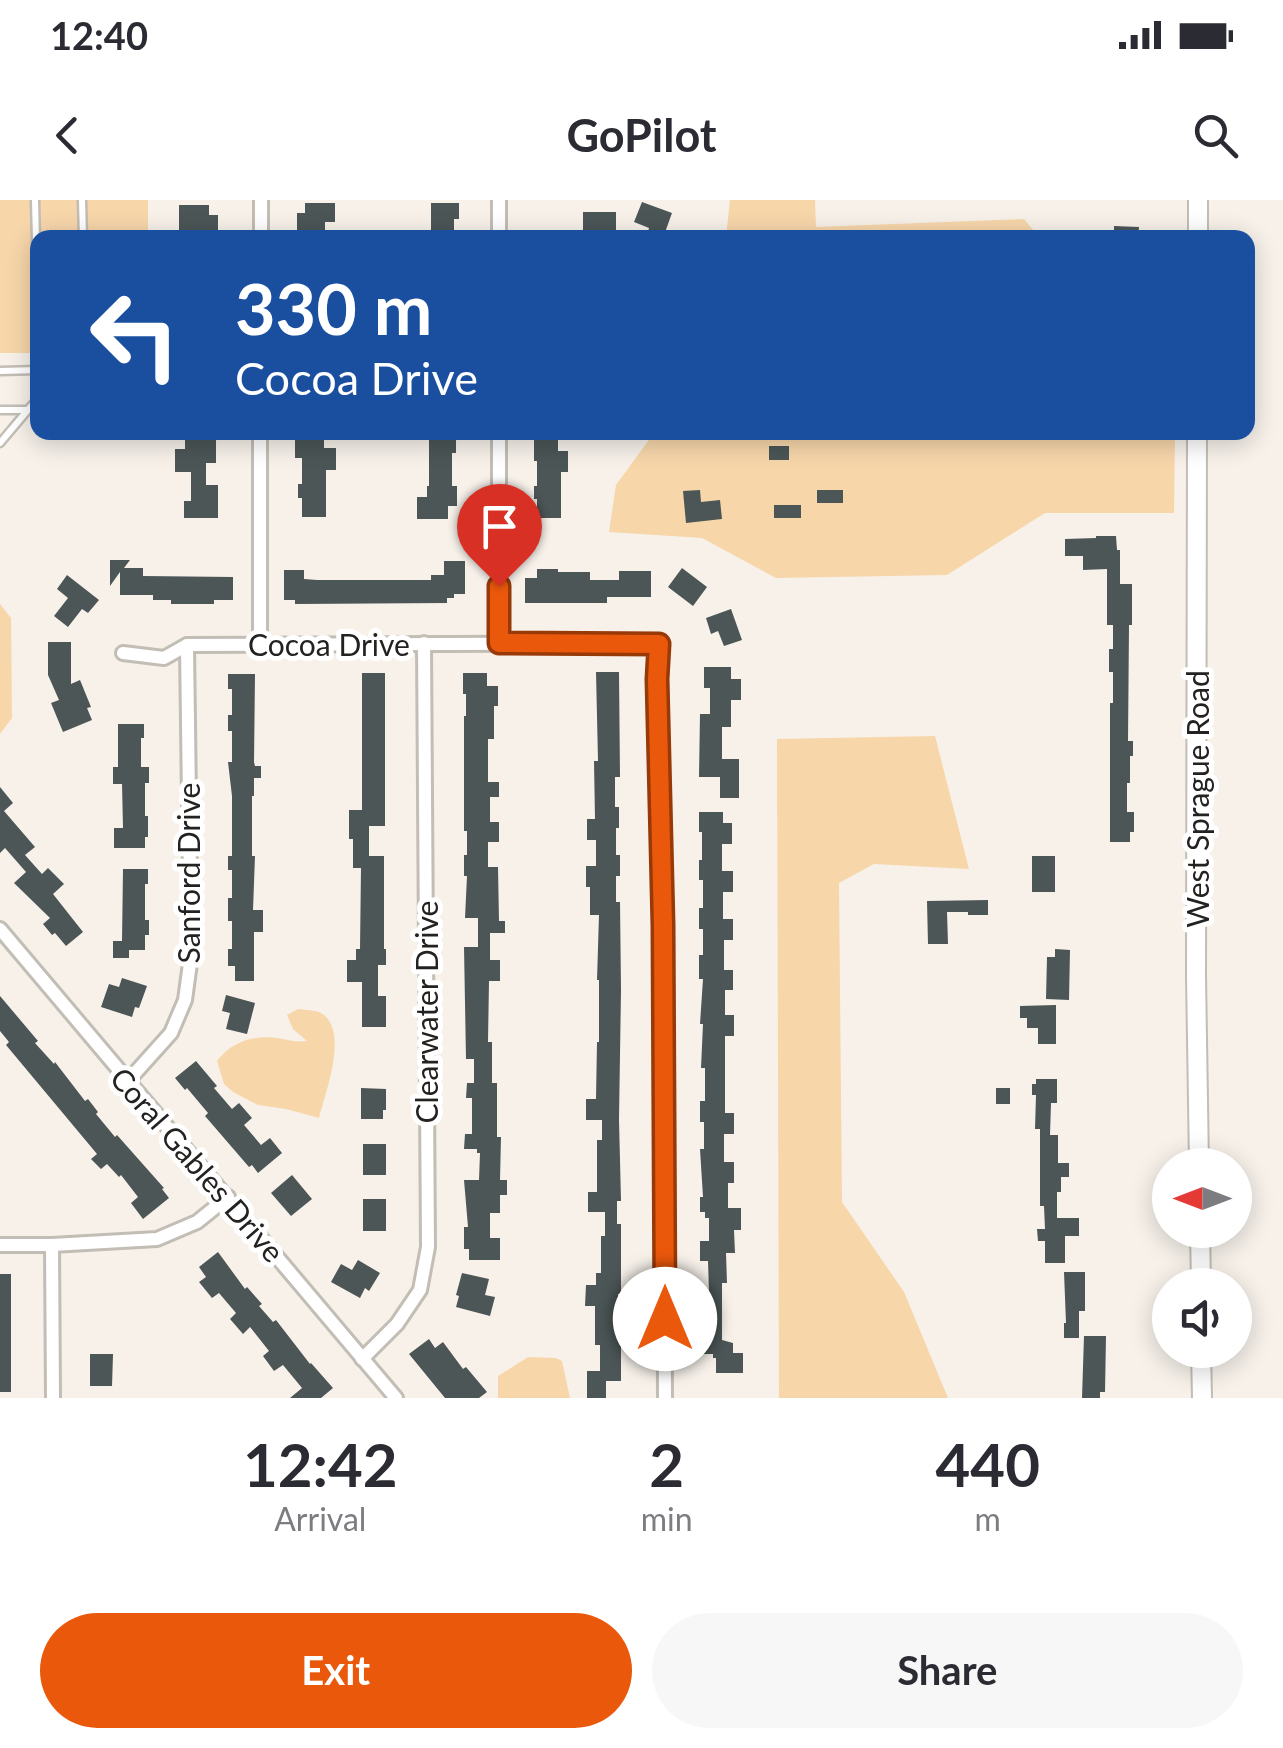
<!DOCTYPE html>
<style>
body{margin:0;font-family:Lato,sans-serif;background:#f7f7f7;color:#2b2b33;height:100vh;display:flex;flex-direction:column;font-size:38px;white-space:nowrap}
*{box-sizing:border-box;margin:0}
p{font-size:32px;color:#7c7c81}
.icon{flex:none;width:55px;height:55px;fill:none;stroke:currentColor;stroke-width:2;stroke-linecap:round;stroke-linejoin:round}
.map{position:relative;height:1198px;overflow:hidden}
.sheet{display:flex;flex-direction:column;background:#fff;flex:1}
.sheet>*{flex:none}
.hud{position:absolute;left:30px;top:30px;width:1225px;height:210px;border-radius:20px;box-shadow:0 5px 25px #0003;background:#1a4fa0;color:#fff;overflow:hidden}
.needle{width:65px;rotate:270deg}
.fabs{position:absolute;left:1152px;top:948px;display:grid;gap:20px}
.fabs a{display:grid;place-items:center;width:100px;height:100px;border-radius:50%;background:#fff;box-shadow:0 5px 25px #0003;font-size:50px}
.pin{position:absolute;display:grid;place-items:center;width:85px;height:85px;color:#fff;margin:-102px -42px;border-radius:50% 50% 50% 0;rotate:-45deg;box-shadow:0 0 10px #0007}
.pin .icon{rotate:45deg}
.me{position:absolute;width:110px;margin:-55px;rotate:0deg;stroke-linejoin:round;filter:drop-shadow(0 0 8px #0008)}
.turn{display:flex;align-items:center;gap:35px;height:210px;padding:0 40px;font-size:45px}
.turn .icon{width:130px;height:130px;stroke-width:2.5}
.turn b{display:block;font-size:70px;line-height:85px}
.eta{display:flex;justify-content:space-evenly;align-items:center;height:170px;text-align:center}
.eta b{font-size:60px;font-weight:700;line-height:70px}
.primary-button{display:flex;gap:20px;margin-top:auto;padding:20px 40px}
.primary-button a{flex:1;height:115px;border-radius:60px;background:#ea580c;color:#fff;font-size:40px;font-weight:700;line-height:115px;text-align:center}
.primary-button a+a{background:#f7f7f7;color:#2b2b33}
.status{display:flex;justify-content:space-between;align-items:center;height:70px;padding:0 50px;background:#fff;direction:ltr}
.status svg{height:28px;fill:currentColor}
header{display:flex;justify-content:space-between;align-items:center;height:130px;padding:0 40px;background:#fff;font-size:45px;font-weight:700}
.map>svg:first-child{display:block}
.green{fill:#f7d6aa}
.building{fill:#4c5656}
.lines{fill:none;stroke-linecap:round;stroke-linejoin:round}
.lane-casing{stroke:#c2bdb5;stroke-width:11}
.street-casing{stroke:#c2bdb5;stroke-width:18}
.secondary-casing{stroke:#c2bdb5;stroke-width:22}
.lane{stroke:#fff;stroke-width:6}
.street{stroke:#fff;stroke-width:12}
.secondary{stroke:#fff;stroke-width:18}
.route-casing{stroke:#983908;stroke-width:25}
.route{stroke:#ea580c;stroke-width:18}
.labels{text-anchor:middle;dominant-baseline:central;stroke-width:10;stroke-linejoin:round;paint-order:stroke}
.street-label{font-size:30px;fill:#242220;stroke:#fff}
</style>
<div class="status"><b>12:40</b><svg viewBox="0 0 49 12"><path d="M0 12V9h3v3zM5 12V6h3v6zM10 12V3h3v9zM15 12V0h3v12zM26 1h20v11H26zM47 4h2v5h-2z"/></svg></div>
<header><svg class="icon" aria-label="back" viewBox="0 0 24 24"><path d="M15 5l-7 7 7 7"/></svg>GoPilot<svg class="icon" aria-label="search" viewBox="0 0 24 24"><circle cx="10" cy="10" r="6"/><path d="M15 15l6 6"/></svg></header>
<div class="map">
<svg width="1283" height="1198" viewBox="0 0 1283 1198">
<rect width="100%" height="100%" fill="#f7f1ea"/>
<g class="green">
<polygon points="0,0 148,0 148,37 38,38 37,153 0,153"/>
<polygon points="730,0 815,0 816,27 1024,19 1039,37 726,37"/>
<polygon points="654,233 1175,233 1174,313 1045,313 947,375 776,378 702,338 609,332 616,285"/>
<polygon points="0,404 11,418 12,518 0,534"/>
<polygon points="935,536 969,669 874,664 839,683 842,1002 904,1092 948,1198 779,1198 777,539"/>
<path d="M298,809C305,810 316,810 321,813C350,830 325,893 319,918L286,909L258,905L233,892L224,884L217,861C233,840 257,834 283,839C292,841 297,842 307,841L293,829L287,815Z"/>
<polygon points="528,1157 556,1158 562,1161 570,1198 498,1198 498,1176"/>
</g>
<g class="building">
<polygon points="642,2 672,13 663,38 648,32 649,28 634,22"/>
<polygon points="305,3 335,3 335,22 325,22 325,37 297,36 297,13 305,13"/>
<polygon points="431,3 459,3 459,19 454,19 454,37 431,37"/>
<polygon points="179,5 209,5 209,15 218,15 218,38 179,38"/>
<polygon points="583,12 616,12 616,33 601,33 601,38 583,38"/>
<polygon points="1114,26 1139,27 1138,38 1114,38"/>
<polygon points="295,237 324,237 324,248 336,248 336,270 326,270 326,317 302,317 302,298 298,298 298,284 302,284 302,258 295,258"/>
<polygon points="185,238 216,238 216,263 206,263 206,285 218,285 218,318 184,318 184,301 191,301 191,272 175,272 175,249 185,249"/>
<polygon points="429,239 456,239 456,253 452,253 452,286 457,286 457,306 448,306 448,319 417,319 417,297 427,297 427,286 429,286"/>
<polygon points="534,239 558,239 558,251 568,251 568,272 561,272 561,318 537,318 537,299 534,299 534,286 537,286 537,261 534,261"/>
<rect x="769" y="246" width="20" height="14"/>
<polygon points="700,290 701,302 720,300 722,319 686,323 683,291"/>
<rect x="817" y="290" width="26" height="13"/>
<rect x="774" y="305" width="27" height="13"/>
<polygon points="1096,336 1116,336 1117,350 1120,350 1120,384 1132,384 1132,425 1129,425 1128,541 1133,541 1133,556 1130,556 1130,583 1127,583 1127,612 1134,612 1134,632 1130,632 1130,642 1110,642 1110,503 1113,503 1113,472 1109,472 1109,449 1113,449 1113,425 1107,425 1107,369 1083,370 1083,356 1065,356 1065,339 1096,338"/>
<polygon points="110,360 130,360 124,368 143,368 143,376 233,377 233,400 214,400 214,404 171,404 171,400 153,400 153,395 120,395 120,372 110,386"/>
<polygon points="444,361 465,361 465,394 454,394 454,398 447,398 447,403 295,404 295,400 284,400 284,370 304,370 304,379 317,380 431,380 431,375 444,375"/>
<polygon points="682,368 707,387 693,406 668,387"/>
<polygon points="537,369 558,369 558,372 590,372 590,380 619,380 619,371 651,371 651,397 607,397 607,403 525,403 525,378 537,378"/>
<polygon points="67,375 99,400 88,413 82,409 68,427 54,416 68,398 57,389"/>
<polygon points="731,409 742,440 724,446 718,431 711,434 706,418"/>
<polygon points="48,442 71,442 71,484 80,480 91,507 87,508 92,520 63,532 51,503 59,500 48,475"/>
<polygon points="704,467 731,467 731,479 741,479 741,500 731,500 731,527 722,527 722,559 739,559 739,598 720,598 720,577 699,577 700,514 710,514 710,488 704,488"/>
<polygon points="596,472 619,472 620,577 615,577 615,607 619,607 619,628 616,628 616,655 620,655 620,676 616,676 616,702 620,702 621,790 619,920 621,1001 617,1001 617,1024 621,1024 621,1094 618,1094 618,1118 621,1118 621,1181 606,1181 606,1198 587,1198 587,1171 600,1171 600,1145 595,1145 595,1106 585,1106 586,1085 596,1085 596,1073 601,1073 601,1036 605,1036 605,1012 588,1012 588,992 597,992 597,940 602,940 602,920 586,920 586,899 596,899 597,842 599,842 599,780 597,780 599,715 590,715 590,687 586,687 586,666 596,666 596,640 587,640 587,619 595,619 594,561 598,561"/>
<polygon points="362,473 385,473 385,626 369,626 369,656 384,656 384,749 386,749 386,765 378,765 378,796 386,796 386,827 362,827 362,782 347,782 347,760 356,760 356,749 360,749 361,668 353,668 353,639 349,639 349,610 362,610"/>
<polygon points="463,473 487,473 487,486 498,486 498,506 494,506 494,539 488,539 488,582 499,582 499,597 490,597 490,622 499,622 499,642 488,642 488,667 498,667 499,721 505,721 505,733 490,733 490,760 500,760 500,781 489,781 488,842 492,842 492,883 497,883 497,937 501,937 500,980 507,980 507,995 500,995 500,1013 490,1013 490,1038 500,1038 500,1060 469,1060 469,1049 464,1049 464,1027 468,1027 464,980 479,980 480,953 477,953 477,949 464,949 465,934 472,934 472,898 466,898 467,883 474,883 474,859 466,859 464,747 478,747 478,718 465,718 467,676 464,676 464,655 467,655 467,631 464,631 464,516 466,516 466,494 463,494"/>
<polygon points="228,474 255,474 254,562 255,566 261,566 261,578 254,578 254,596 252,596 252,656 255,656 253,710 263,710 263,732 254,732 254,781 235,781 235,766 228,766 228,749 232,749 232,721 228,721 228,698 232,698 232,670 228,670 228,656 232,656 232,596 228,562 232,562 232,531 228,531 228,515 232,515 232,489 228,489"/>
<polygon points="118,524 144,524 144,538 141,538 141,567 149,567 149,583 145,583 145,616 148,616 148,637 145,637 145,648 114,648 114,628 123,628 122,584 113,584 113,567 118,567"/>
<polygon points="0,587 13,603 4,611 35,647 25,655 42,674 48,668 64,684 53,694 83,732 66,746 55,733 52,735 43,724 50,718 14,683 26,672 5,648 0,653"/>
<polygon points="699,612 723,612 723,623 732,623 732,644 722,644 722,671 733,671 733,692 723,692 723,719 733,719 733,740 724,740 724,770 733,770 733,790 725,790 725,815 734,815 734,836 725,836 725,913 734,913 734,934 724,934 724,962 734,962 734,983 728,983 728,1008 741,1008 741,1030 734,1030 735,1053 726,1053 727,1083 722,1083 722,1140 733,1143 733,1153 743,1153 743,1173 716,1173 716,1158 713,1158 713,1154 701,1154 700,1093 709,1093 708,1061 700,1061 700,1041 709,1041 709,1018 705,1018 705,1012 700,1012 700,997 703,997 700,949 704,949 704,922 700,922 700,901 705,901 705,868 701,868 703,824 700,824 703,779 699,779 699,755 703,755 703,729 699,729 699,708 703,708 703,680 699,680 699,660 702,660 702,632 699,632"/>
<rect x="1032" y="656" width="23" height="36"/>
<polygon points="123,669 148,669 148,684 145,684 145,720 149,720 149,735 145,735 145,750 129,750 129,758 113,758 113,741 122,741"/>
<polygon points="988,700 988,715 968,715 968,712 947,712 948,744 928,744 927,701"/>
<polygon points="1055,749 1070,750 1069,800 1046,799 1047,757 1055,757"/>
<polygon points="122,778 147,786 139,808 135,807 132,817 101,807 109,784 119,787"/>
<polygon points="226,795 255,803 247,834 226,829 230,813 222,811"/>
<polygon points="0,796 38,841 35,843 54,864 55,862 85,901 88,899 98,912 96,914 115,937 117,935 164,988 162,989 169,998 143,1019 131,1003 138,997 121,975 119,977 107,964 101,969 91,959 97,954 6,845 9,842 0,831"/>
<polygon points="1056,805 1056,844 1038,844 1038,828 1027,828 1027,818 1020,818 1020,806"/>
<polygon points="196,861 217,886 214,888 232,909 239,903 252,918 244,925 261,945 270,938 282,953 258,973 252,965 249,967 205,916 208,913 187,888 185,890 175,878"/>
<polygon points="1036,879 1057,879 1057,903 1051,903 1050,935 1058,935 1058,963 1069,963 1069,977 1061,977 1061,992 1057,992 1057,1018 1079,1018 1079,1036 1065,1036 1065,1063 1045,1063 1045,1041 1038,1041 1037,1029 1045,1029 1044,1006 1040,1006 1040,929 1035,929 1036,895 1032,895 1032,884 1036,884"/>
<polygon points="361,888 386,889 386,910 383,910 383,919 361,919"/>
<rect x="996" y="888" width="14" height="16"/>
<rect x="363" y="944" width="23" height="31"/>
<polygon points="292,975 312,999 291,1016 271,993"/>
<rect x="363" y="999" width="23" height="32"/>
<polygon points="218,1052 245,1089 247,1087 262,1104 259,1106 273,1122 276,1120 310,1164 311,1163 333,1188 321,1198 290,1198 302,1188 283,1165 274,1171 263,1156 269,1151 250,1127 243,1134 230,1119 236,1113 219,1093 212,1098 199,1082 206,1077 199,1067"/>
<polygon points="358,1060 380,1073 369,1091 365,1088 360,1098 331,1082 341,1064 352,1070"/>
<polygon points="1064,1072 1085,1072 1085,1111 1079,1111 1079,1138 1064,1138 1064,1123 1066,1123"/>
<polygon points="462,1073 489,1079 485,1095 495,1097 490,1116 456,1107 459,1096 456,1095"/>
<rect x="0" y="1074" width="11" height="118"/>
<polygon points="1084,1136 1106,1136 1105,1192 1100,1192 1100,1198 1082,1198"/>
<polygon points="429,1139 435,1148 443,1142 463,1169 466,1167 487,1192 479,1198 445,1198 409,1154"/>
<polygon points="90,1154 113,1154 112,1186 90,1186"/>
</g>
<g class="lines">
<g class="lane-casing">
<g id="lane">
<polyline points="35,0 38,120"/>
<polyline points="82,0 83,38"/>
<polyline points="0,171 38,170"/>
<polyline points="0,210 27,210"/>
<polyline points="0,243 38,198"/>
</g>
</g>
<g class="street-casing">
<g id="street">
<polyline points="261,38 261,0"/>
<polyline points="499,38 499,0"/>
<polyline points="499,232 499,443"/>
<polyline points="260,445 260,232"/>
<polyline points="123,453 164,458 187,445 659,443 657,479 663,725 665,1198"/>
<polyline points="0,729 396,1198"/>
<polyline points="127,882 171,833 185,800 191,756 187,445"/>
<polyline points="0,1045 52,1045 157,1039 197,1022 228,997"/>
<polyline points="52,1045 53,1198"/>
<polyline points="362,1159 397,1124 420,1090 428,1047 424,443"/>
</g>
</g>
<g class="secondary-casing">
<g id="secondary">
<polyline points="1198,38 1198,0"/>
<polyline points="1197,232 1196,775 1199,965"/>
<polyline points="1200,1030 1201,1085"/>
<polyline points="1201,1150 1202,1198"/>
</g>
</g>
<use href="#lane" class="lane"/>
<use href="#street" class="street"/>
<use href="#secondary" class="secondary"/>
</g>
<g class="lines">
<g class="route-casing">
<polyline id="route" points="499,386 499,443 659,444 657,479 663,725 665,1119"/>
</g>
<use href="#route" class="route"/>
</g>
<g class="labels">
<g class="street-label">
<text x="329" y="444">Cocoa Drive</text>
<text transform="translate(1197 599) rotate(-90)">West Sprague Road</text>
<text transform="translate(188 673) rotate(-90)">Sanford Drive</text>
<text transform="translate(426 812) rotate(-90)">Clearwater Drive</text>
<text transform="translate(198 964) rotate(49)">Coral Gables Drive</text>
</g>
</g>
</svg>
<div class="fabs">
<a><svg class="needle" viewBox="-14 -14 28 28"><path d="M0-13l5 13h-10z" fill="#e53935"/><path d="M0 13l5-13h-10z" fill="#7c7c81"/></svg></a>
<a><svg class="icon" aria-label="sound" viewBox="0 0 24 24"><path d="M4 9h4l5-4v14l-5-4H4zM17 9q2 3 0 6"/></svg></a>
</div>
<div class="pin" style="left:499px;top:386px;background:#d93025"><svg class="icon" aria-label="arrive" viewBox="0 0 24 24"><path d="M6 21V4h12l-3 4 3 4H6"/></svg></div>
<svg class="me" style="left:665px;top:1119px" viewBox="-20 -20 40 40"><circle r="19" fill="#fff"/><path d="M0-13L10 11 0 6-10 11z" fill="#ea580c"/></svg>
<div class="hud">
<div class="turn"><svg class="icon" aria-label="left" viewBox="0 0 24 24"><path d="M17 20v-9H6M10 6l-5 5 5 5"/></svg><div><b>330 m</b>Cocoa Drive</div></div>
</div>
</div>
<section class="sheet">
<div class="eta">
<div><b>12:42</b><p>Arrival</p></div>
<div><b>2</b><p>min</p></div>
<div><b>440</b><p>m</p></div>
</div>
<div class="primary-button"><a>Exit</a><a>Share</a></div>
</section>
